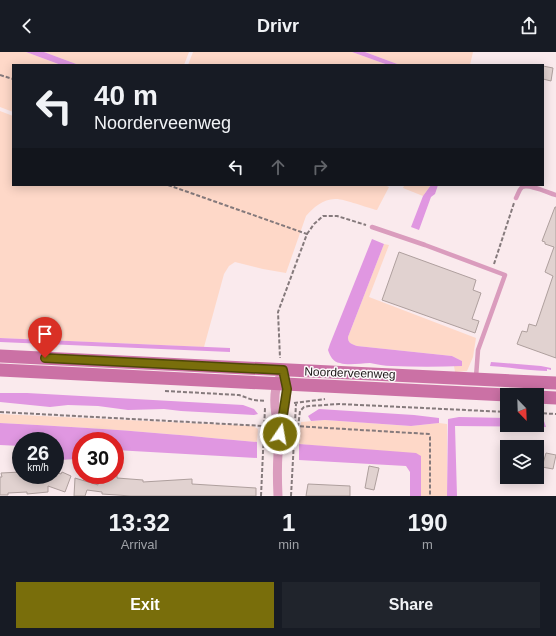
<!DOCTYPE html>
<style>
body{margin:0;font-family:Arial,sans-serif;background:#20242c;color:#f1f3f6;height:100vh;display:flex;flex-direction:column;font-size:15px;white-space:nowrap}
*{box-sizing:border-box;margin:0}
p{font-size:13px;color:#9ea1a6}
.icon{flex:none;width:22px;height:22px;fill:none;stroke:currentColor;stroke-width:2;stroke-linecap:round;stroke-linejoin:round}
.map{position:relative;height:444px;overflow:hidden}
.side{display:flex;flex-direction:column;background:#171b24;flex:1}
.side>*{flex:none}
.top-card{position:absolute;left:12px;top:12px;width:532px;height:122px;border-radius:0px;box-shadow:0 2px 10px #0003;background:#171b24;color:#f1f3f6;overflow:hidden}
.needle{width:26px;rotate:157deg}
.controls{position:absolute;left:500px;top:336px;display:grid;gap:8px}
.controls a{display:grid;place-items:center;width:44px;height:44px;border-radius:0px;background:#171b24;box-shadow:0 2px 10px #0003;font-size:20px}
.speed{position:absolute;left:12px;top:380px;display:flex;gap:8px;font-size:20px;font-weight:700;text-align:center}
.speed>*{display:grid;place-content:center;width:52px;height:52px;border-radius:50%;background:#171b24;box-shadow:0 2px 10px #0003;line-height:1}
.speed small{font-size:10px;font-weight:400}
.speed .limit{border:6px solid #d22;background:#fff;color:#111}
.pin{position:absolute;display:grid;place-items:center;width:34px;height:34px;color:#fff;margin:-41px -17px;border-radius:50% 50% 50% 0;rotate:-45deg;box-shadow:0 0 4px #0007}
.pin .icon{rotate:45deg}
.me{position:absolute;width:44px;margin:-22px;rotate:12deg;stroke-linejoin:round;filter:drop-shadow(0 0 3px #0008)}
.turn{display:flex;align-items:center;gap:14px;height:84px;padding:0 16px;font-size:18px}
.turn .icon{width:52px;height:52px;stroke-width:2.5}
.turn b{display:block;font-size:28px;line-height:34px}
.lanes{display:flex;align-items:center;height:38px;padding:0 16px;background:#0003;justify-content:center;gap:20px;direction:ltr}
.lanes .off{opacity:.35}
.eta{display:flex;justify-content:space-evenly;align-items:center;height:68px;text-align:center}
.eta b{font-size:24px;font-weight:600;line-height:28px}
.button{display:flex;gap:8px;margin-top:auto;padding:8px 16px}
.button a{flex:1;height:46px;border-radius:0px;background:#796e0b;color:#fff;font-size:16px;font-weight:600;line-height:46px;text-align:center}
.button a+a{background:#20242c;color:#f1f3f6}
header{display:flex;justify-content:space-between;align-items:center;height:52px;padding:0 16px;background:#171b24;font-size:18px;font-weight:600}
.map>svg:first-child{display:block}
.green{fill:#fed8c8}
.water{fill:#e097e1}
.building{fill:#e1d2d0;stroke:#ae9f9d}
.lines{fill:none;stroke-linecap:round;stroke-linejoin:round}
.path{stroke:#857a7c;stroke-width:2;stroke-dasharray:4 2;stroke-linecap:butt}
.lane{stroke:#da9cbd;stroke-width:4.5}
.street{stroke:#da9cbd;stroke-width:9}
.secondary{stroke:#cb71a5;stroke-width:13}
.route-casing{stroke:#4f4807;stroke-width:10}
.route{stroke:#796e0b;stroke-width:7}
.labels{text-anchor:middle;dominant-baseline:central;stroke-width:3;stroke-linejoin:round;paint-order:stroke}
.street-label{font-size:12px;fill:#1d1718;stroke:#fefbfc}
</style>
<header><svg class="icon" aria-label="back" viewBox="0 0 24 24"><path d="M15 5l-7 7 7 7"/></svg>Drivr<svg class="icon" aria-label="share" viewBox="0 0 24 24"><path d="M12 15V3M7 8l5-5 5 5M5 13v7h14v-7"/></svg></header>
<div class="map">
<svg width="556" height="444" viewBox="0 0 556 444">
<rect width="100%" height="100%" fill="#faeaed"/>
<g class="green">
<polygon points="0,0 26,0 61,13 13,13 13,60 0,55"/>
<polygon points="44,0 189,0 184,13 79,13"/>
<polygon points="193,0 352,0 388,13 188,13"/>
<polygon points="365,0 473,0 470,13 400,13"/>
<path d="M0,59L13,64V133H384L389,135L377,158C368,156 342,146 335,147C323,147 313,156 306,164L286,221L263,217L235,210L229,214L224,222L204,295L0,286Z"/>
<polygon points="403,133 431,133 423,144 403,136 404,134"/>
<path d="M384,192L389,193L369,245L476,286L473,305L467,319L455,320L454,314H462V309L452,304L357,294C351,292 348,291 348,285Z"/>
<path d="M0,362L253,374L258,377L257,390C227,388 197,384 167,382C111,377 56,374 0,371Z"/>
<polygon points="325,368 411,374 439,371 447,372 447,444 421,444 421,404 299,392 301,370"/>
</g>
<g class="water">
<polygon points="26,0 44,0 79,13 61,13"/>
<polygon points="352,0 365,0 400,13 388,13"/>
<polygon points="431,133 438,133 435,142 431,145 419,178 411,175 423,144"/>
<path d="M372,187L384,192L348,285C348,291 351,292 357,294L452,304L462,309V314C439,315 415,315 392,314C384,314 377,312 370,311C361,311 349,314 340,311C333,310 330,304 328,298L330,292Z"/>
<polygon points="0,286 230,296 230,300 0,290"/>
<path d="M491,310L541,314L551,316V318L547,317V319C528,319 509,315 490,314Z"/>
<polygon points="0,341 27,341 243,353 254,357 258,362 254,363 181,359 164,357 128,358 98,354 68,353 50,355 0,350"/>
<polygon points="319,357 414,363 439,366 439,371 411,374 325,368 311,369 308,364"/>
<polygon points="459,365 507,366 507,373 537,373 537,366 543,366 546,375 455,374 457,444 447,444 448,367"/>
<path d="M0,371C56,374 111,377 167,382C197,384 227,388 257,390V406L115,398V389H81V409C72,405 64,410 55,407V389H21V394L0,393Z"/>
<polygon points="299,392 416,401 421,404 421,444 410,444 410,420 406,414 299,408"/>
</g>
<g class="building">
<polygon points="543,14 553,16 551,29 543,27"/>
<polygon points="555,155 556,155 556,306 517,292 522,279 527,280 529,272 536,274 553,224 545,220 554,195 545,192 545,190 542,189"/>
<polygon points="399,200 476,228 473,238 481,241 472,267 479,269 475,281 382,248"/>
<polygon points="546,401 556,403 553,417 542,415"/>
<polygon points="369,414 379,416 374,438 365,436"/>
<polygon points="21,420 21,423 55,423 55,420 61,422 62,420 71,424 65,440 48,434 48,440 27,442 27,440 8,441 8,443 0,443 0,425 2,425 1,421"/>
<polygon points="101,423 117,423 117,426 143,428 143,430 192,427 192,432 256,436 256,444 131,444 102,442 102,440 87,438 85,444 74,444 75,426 98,433 98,425"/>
<polygon points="308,432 350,434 350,444 306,444"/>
</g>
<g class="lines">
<g class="path">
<polyline points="0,23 13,27"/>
<polyline points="168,133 307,182 278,260 280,306"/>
<polyline points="307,182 314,172 323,164 337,164 366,173"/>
<polyline points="494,212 514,151"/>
<polyline points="165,339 239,343 253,348 266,349"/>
<polyline points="294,351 325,347"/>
<polyline points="0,360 264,374"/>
<polyline points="537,361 556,362"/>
<polyline points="294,374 429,382 430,385 430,444"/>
<polyline points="298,375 300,359 304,355 309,354 339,352 507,360"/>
<polyline points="261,444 265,356"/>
<polyline points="291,444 296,352"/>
</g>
<g class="lane">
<path d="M516,146C518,142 519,138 522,135C529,131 548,141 556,143"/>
<polyline points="372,175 425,193 505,223 478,298 476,325"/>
</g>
<g class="street">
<path d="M279,377C275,362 272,342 279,327"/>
<path d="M278,444C277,424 277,402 280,382C282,365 290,345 285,327"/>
</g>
<g class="secondary">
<polyline points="0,304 556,331"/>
<polyline points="0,318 507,343"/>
<polyline points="537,345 556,346"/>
</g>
</g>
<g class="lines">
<g class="route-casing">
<polyline id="route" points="45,306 283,318 287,337 280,382"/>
</g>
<use href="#route" class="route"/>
</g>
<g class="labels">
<g class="street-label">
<text transform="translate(350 321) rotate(2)">Noorderveenweg</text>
</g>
</g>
</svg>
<div class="controls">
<a><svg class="needle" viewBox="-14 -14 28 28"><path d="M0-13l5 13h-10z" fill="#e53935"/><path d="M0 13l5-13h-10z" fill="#9ea1a6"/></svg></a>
<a><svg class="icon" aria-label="layers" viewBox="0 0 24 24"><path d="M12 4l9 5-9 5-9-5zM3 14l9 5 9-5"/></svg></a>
</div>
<div class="speed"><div>26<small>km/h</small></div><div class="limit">30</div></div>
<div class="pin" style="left:45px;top:306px;background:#d93025"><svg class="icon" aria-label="arrive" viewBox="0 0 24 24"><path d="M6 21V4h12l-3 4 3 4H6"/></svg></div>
<svg class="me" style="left:280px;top:382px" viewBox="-20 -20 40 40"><circle r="17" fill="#796e0b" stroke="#fff" stroke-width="3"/><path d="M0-11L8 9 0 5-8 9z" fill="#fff"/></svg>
<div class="top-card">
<div class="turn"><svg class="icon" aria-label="left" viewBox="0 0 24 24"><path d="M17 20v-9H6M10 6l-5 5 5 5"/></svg><div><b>40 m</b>Noorderveenweg</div></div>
<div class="lanes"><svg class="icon" aria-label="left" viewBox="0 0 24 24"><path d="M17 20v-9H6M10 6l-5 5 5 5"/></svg><svg class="icon off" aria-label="ahead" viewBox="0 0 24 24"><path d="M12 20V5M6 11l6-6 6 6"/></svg><svg class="icon off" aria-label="right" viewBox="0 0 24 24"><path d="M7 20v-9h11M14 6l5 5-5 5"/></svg></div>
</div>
</div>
<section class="side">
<div class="eta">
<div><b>13:32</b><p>Arrival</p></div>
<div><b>1</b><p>min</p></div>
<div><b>190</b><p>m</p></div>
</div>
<div class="button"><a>Exit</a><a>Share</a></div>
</section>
